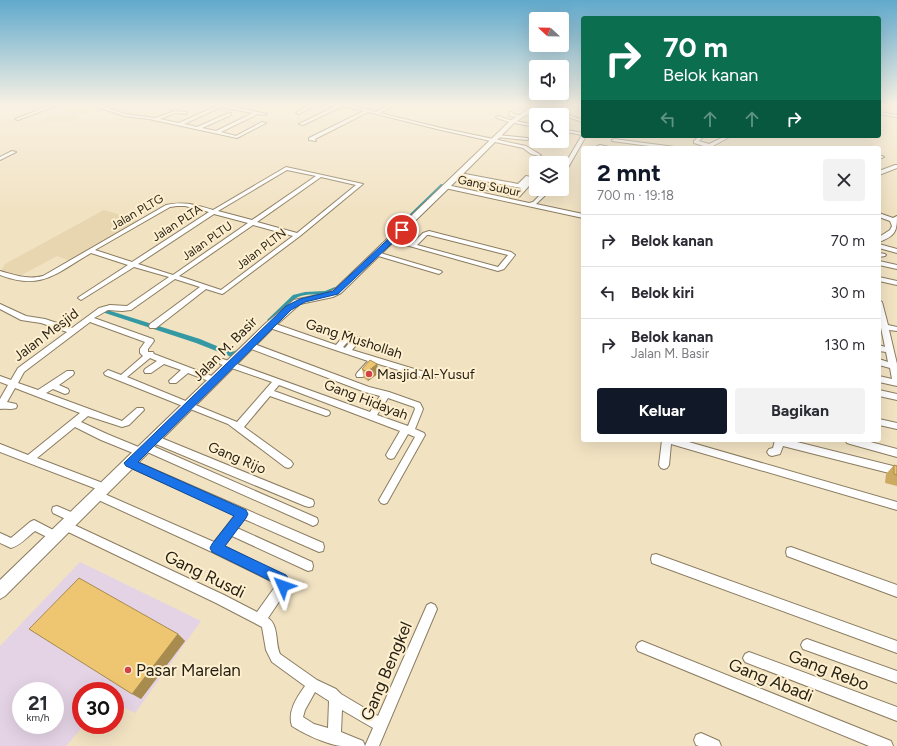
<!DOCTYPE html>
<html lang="id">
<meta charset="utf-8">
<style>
body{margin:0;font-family:Figtree,sans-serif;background:#f2f2f3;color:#2b2b33;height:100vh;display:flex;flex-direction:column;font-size:15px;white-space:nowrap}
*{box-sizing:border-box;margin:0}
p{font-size:13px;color:#7c7c81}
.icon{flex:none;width:22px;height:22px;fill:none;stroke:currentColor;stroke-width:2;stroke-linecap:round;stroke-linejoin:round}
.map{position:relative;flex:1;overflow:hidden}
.sheet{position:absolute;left:581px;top:146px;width:300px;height:296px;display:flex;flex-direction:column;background:#fff;border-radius:4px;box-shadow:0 4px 16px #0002}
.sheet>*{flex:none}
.guide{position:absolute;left:581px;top:16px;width:300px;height:122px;border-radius:4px;box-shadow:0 4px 16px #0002;background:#0b6e4f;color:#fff;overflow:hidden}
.needle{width:26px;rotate:292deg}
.tools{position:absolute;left:529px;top:12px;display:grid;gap:8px}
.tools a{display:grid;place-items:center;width:40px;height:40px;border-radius:4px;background:#fff;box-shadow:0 4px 16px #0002;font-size:20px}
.speed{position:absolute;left:12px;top:682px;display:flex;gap:8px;font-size:20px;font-weight:700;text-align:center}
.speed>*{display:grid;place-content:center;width:52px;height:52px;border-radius:50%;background:#fff;box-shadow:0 4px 16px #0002;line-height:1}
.speed small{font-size:10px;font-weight:400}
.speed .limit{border:6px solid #d22;background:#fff;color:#111}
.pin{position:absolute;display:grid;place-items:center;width:34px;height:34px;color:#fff;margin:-17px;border:2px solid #fff;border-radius:50%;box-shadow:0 1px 4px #0007}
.me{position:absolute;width:44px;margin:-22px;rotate:313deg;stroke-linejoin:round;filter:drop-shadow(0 0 3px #0008)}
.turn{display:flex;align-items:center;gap:14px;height:84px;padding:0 16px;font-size:18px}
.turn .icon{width:52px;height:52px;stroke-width:2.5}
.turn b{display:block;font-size:28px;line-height:34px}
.lanes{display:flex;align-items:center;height:38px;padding:0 16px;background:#0003;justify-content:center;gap:20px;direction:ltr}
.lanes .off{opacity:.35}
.round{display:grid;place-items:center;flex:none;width:42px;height:42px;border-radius:4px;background:#f2f2f3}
.headline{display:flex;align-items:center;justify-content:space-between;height:68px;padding:0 16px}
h1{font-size:24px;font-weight:700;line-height:30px;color:#111827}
.action{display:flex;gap:8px;margin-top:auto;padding:8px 16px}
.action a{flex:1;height:46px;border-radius:4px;background:#111827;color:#fff;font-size:16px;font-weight:700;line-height:46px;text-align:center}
.action a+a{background:#f2f2f3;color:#2b2b33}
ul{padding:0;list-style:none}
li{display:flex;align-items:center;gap:12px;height:52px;padding:0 16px;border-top:1px solid #e1e1e2}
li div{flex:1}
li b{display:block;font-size:15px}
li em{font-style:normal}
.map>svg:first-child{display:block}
.commercial{fill:#e4d3e5;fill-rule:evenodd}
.built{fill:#e8d6b0}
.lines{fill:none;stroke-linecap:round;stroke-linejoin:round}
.canal{fill:#3499a3;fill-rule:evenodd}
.minor-casing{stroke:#8a7c60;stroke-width:2}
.secondary-casing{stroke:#8a7c60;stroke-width:2}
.minor{fill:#fff;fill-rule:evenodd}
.secondary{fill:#fff;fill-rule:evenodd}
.wall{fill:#cdaa61}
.shaded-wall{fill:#a78b4f}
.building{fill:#eec671;stroke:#a78b4f}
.route{fill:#1a73e8;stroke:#114b97}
.poi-dot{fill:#d24246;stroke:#feefcf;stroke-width:1.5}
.labels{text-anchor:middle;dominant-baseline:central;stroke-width:4;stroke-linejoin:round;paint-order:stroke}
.far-street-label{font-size:12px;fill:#241f13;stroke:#feefcf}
.street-label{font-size:14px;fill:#241f13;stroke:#feefcf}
.poi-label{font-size:14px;fill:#241f13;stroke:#feefcf;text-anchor:start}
.near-street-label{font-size:17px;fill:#241f13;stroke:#feefcf}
.near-poi-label{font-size:17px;fill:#241f13;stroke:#feefcf;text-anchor:start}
</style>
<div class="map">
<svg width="897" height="746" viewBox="0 0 897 746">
<rect width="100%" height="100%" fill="#f1e2c2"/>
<path class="commercial" d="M80,562L201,621L135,713L115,703V691H81V725H84L66,746H0V646ZM21,691H55V725H21Z"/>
<g class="built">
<polygon points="87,106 98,108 88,111 67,123 43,120 68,108"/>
<polygon points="104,210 139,221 70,261 57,256 18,277 1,271 5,264"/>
</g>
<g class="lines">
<g class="canal">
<polygon points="441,184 445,185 414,216 410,216 410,214"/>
<path d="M335,287L338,289C326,299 311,291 298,297C288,302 280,314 272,321L270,322L267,320L293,295L305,292L325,291Z"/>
<path d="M101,308L200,339L231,352L235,351L242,347L245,349C241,354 235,357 229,356L196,343L99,311L98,310L99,309Z"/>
</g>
<g class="minor-casing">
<g id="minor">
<polygon points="52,105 58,105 18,120 15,119"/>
<path d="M92,105H99L125,114L155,118L175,111L186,112V114L175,113L160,119L179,123L219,105H225L267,114L265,115L258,114L221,132L236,136L262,122L266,123L237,138L149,119L124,116ZM221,107L253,113L216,131L202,128L231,115V113H229L197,127L184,124Z"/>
<polygon points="310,105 315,105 299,114 296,113"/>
<polygon points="338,105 350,105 376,112 389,105 394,105 380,113 441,128 526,146 541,155 539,156 531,154 523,148 441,130 368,112 315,139 316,141 309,140 309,138 364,111 343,106 303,125 299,124"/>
<polygon points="889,105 897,105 897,107 890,106"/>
<polygon points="534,108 553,110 583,120 583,122 552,112 533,110"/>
<polygon points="510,112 512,112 513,114 523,116 521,117 509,116"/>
<polygon points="879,112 897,115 897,117 879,114"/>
<polygon points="526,113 536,115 537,115 536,117 525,115"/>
<polygon points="498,116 510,120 536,125 536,127 509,122 497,118 496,117"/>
<polygon points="562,129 583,133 583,136 586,136 565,173 562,175 562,169 582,135 562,131"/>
<polygon points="498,135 527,138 529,139 527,140 496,137 496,136"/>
<polygon points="699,136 704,136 699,141 709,144 726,136 731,136 713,146 717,148 710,148 694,143 694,141"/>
<polygon points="614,139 675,147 677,148 664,148 612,141 612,140"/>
<polygon points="600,145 614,148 594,148"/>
<polygon points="12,151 16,152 0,160 0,157"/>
<polygon points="879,156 882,156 884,157 879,159"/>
<polygon points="895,165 897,165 897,168 879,175 879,171"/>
<path d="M286,167L363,184L300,236L224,293L222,294L206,289L156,328H150L149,326L150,324L200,287L175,279L131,310L122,311L108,310L94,318L153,339L154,341L148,349V352H153L154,354L217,378L218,380L214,383L188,373L176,383H170L169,381L181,370L164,364L151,373H145L144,371L145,369L157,361L150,358L127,377L237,422L272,382L220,364L219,362L220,360L223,359L370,412L380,396L365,392L246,347L245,345L249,342L369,387L389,392L420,403L423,409L415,429L424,433L425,435L387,503L384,504L381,503L379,500L415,437L408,434L394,458L391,459L388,458L386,455L400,431L279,385L274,391L329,411L330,413L329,415L326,416L270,396L244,427L291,461L293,464L291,467L288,468L285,467L228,424L105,375L104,373L108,370L121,375L143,356L140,353V349L145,342L90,322L24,372L18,383L38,390L67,371H73L74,373L73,375L59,385L68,389L69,391L68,393L65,394L53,389L46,393L122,421L137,408H143L144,410L129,425L122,427L88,416L81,422L107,434L141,448L142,444L145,443L148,444L317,518L318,521L317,524L313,526L309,524L145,451L144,455L141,456L138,455L101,440L75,427L37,458L108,485L110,488L108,491L105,492L102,491L0,452V444L28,455L80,413L15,388L7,402L16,404L17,406L16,408C10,410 5,408 0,409V399L8,385L0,382V376L11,380L18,368L67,332L41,323L21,320L0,309V304L26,316L45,319L72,328L99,308L110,305L127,306L169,277L134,267L81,300L78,298L79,297L128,265L91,253C56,273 42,291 0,275V271C15,275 27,280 43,276L166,205C184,201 195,205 213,210ZM287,170L316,176L252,220L218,211ZM321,177L356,185L297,233L257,222ZM177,206H185L209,212L132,262L95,250L170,207ZM214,214L248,223L173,275L138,264ZM253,225L293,236L221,290L179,276ZM388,398L414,407L415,409L408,426L377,415Z"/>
<polygon points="460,173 518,184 526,176 536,178 520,196 518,197 515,195 521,188 458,176 457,175"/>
<polygon points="471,183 509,191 512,193 509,195 469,186 469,184"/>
<polygon points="447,185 529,203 533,202 546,189 552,189 536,204 583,214 583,218 445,188 444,187"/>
<path d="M879,213L893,218L897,216C897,232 895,236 879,242V237L890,230L892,226L890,221L879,217Z"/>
<path d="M429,231L511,252L515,255L504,269L498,271L388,240L391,238L412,244L423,233ZM427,235H429L508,255L498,267L417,245Z"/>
<polygon points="879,244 897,249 897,253 879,248"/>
<polygon points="377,252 441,271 442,272 439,274 375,255 375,253"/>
<polygon points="879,253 885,254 886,255 885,256 879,257"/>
<polygon points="879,261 897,265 897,269 879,265"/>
<polygon points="879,277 897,281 897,285 879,281"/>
<polygon points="879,300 882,302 888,325 897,327 897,331 889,330 897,364 897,386 879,382 879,376 892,379 890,368 879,365 879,359 888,362 886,352 879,351 879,345 885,347 879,318"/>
<polygon points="267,323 273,323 336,345 347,332 353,332 354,334 353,336 343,347 345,348 354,337 360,337 361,339 352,350 434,375 435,377 431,380 372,362 372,365 363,377 357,377 356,375 357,373 368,361 267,327 266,325"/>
<polygon points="879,390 897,394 897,400 879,396"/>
<polygon points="879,419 897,423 897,429 879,425"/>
<polygon points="154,435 313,500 314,503 313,506 309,507 305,506 151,442 150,439 151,436"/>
<polygon points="662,440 682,440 897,502 897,510 671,444 669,465 667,468 664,469 661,468 659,465"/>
<polygon points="775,440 789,440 897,467 897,475 783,446 780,454 772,456 769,455 767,452 769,449 773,448"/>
<polygon points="845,440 863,440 897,449 897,457 850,444 847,443"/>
<path d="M130,459L323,543L324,547L323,551L319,552L244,519L237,528L312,562L313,566L312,570L308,571L232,536L224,546L287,577L289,586L287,590L268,618C279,625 275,643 280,654L317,680L336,689L341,694L378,716L427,605L431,603L435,605L437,609L379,746H365L373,728L342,710L341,732L363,741L365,746C357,746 350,746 342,746C328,745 304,734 292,726C287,712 297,697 305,686L272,662L266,650L262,627L216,603L62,529L61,526L62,523L66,521L70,523L224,595L257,612L277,584L212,552L94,498L92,495L94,492L97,491L100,492L214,542L235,515L127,466L125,463L127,460ZM315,692L329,701L328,728L314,724L303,717L305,710Z"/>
<polygon points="57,506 78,515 79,518 78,521 74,523 53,513 52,510 53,507"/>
<path d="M34,520L59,533L60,536L59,539L55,541L35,531C27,537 21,545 11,548L0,543V533L11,538L30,522Z"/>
<polygon points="791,547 897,585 897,597 787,556 786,552 787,548"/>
<polygon points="656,554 897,641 897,653 652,563 651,559 652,555"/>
<polygon points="807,639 897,671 897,683 803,649 801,645 803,641"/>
<polygon points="642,641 891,741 893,746 869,746 638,651 636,647 638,643"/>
<polygon points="749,652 897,707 897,721 745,662 743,658 745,654"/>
<polygon points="701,733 719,741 721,746 699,746 696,745 694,740 696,735"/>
</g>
</g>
<g class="secondary-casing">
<polygon id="secondary" points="535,105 542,105 514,123 456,181 341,293 333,297 300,304 274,327 5,596 0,599 0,580 266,323 294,300 327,293 335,289 510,121"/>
</g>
<use href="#minor" class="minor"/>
<use href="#secondary" class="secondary"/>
</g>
<g class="wall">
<polygon points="377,364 379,373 368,381 364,378 362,369"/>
<polygon points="894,465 897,466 897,486 885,483 886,474"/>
<polygon points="29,629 178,634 185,641 141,699"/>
</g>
<g class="shaded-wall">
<polygon points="377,364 379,373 368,381 367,372"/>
<polygon points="178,634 185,641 141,699 132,694"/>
</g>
<g class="building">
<polygon points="370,360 377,364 367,372 362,369"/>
<polygon points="894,465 897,466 897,475 894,474"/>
<polygon points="79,578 178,634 132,694 29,629"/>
</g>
<linearGradient id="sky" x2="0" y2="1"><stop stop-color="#60a9cc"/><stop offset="0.5" stop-color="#f9f2e4"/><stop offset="1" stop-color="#f9f2e4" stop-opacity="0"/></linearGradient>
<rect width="897" height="210" fill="url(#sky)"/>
<polygon class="route" points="400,228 406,230 338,294 305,302 291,310 138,462 246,510 248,514 246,518 225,546 286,575 290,582 288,590 283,592 279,590 277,584 212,552 210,548 212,544 234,516 126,466 124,463 286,306 300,299 333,291"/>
<g class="poi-dot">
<circle cx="369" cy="374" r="4"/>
<circle cx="128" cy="670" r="4"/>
</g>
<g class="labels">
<g class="far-street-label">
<text transform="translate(489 186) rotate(12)">Gang Subur</text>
<text transform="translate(137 212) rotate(-30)">Jalan PLTG</text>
<text transform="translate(177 223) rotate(-33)">Jalan PLTA</text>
<text transform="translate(207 241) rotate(-35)">Jalan PLTU</text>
<text transform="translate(261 249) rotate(-37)">Jalan PLTN</text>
</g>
<g class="street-label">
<text transform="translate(46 335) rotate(-37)">Jalan Mesjid</text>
<text transform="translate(354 339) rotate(18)">Gang Mushollah</text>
<text transform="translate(225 349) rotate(-45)">Jalan M. Basir</text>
<text transform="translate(366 400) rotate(21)">Gang Hidayah</text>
<text transform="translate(237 458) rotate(23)">Gang Rijo</text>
</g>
<g class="poi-label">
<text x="377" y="374">Masjid Al-Yusuf</text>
</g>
<g class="near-street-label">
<text transform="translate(205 574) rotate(26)">Gang Rusdi</text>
<text transform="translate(829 670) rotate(21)">Gang Rebo</text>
<text transform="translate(386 671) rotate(-67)">Gang Bengkel</text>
<text transform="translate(771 680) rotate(22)">Gang Abadi</text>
</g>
<g class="near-poi-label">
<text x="136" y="670">Pasar Marelan</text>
</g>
</g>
</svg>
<div class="tools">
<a><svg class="needle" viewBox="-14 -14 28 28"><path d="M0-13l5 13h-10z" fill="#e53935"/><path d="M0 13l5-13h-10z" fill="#7c7c81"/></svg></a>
<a><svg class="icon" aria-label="sound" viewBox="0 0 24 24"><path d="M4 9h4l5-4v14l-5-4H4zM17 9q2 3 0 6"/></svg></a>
<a><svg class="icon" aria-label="search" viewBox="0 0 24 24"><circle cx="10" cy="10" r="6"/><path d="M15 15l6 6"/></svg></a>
<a><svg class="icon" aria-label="layers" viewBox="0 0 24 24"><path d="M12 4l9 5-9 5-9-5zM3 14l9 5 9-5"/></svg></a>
</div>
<div class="speed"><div>21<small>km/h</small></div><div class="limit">30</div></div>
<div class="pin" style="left:402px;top:230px;background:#d93025"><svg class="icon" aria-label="arrive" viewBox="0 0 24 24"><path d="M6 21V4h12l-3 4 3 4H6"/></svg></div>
<svg class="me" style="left:283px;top:586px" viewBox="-20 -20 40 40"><path d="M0-17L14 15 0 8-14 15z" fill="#1a73e8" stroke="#fff" stroke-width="4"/></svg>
<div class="guide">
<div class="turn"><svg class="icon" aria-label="right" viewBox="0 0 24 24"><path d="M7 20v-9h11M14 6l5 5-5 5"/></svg><div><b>70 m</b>Belok kanan</div></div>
<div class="lanes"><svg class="icon off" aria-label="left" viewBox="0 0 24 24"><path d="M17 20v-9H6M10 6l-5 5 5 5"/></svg><svg class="icon off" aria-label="ahead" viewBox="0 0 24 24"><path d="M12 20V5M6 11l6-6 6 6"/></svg><svg class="icon off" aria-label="ahead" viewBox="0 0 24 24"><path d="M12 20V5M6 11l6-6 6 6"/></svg><svg class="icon" aria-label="right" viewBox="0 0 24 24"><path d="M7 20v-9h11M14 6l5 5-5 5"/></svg></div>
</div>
<section class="sheet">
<div class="headline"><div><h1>2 mnt</h1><p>700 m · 19:18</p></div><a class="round"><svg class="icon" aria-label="close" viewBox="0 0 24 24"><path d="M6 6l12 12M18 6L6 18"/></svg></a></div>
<ul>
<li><svg class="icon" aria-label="right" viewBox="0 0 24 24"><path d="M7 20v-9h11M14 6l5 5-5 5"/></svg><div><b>Belok kanan</b></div><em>70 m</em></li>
<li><svg class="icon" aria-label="left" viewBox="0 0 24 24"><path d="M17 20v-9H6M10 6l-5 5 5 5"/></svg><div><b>Belok kiri</b></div><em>30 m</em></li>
<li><svg class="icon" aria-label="right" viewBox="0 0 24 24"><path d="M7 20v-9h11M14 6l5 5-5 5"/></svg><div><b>Belok kanan</b><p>Jalan M. Basir</p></div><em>130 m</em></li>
</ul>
<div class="action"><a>Keluar</a><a>Bagikan</a></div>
</section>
</div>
